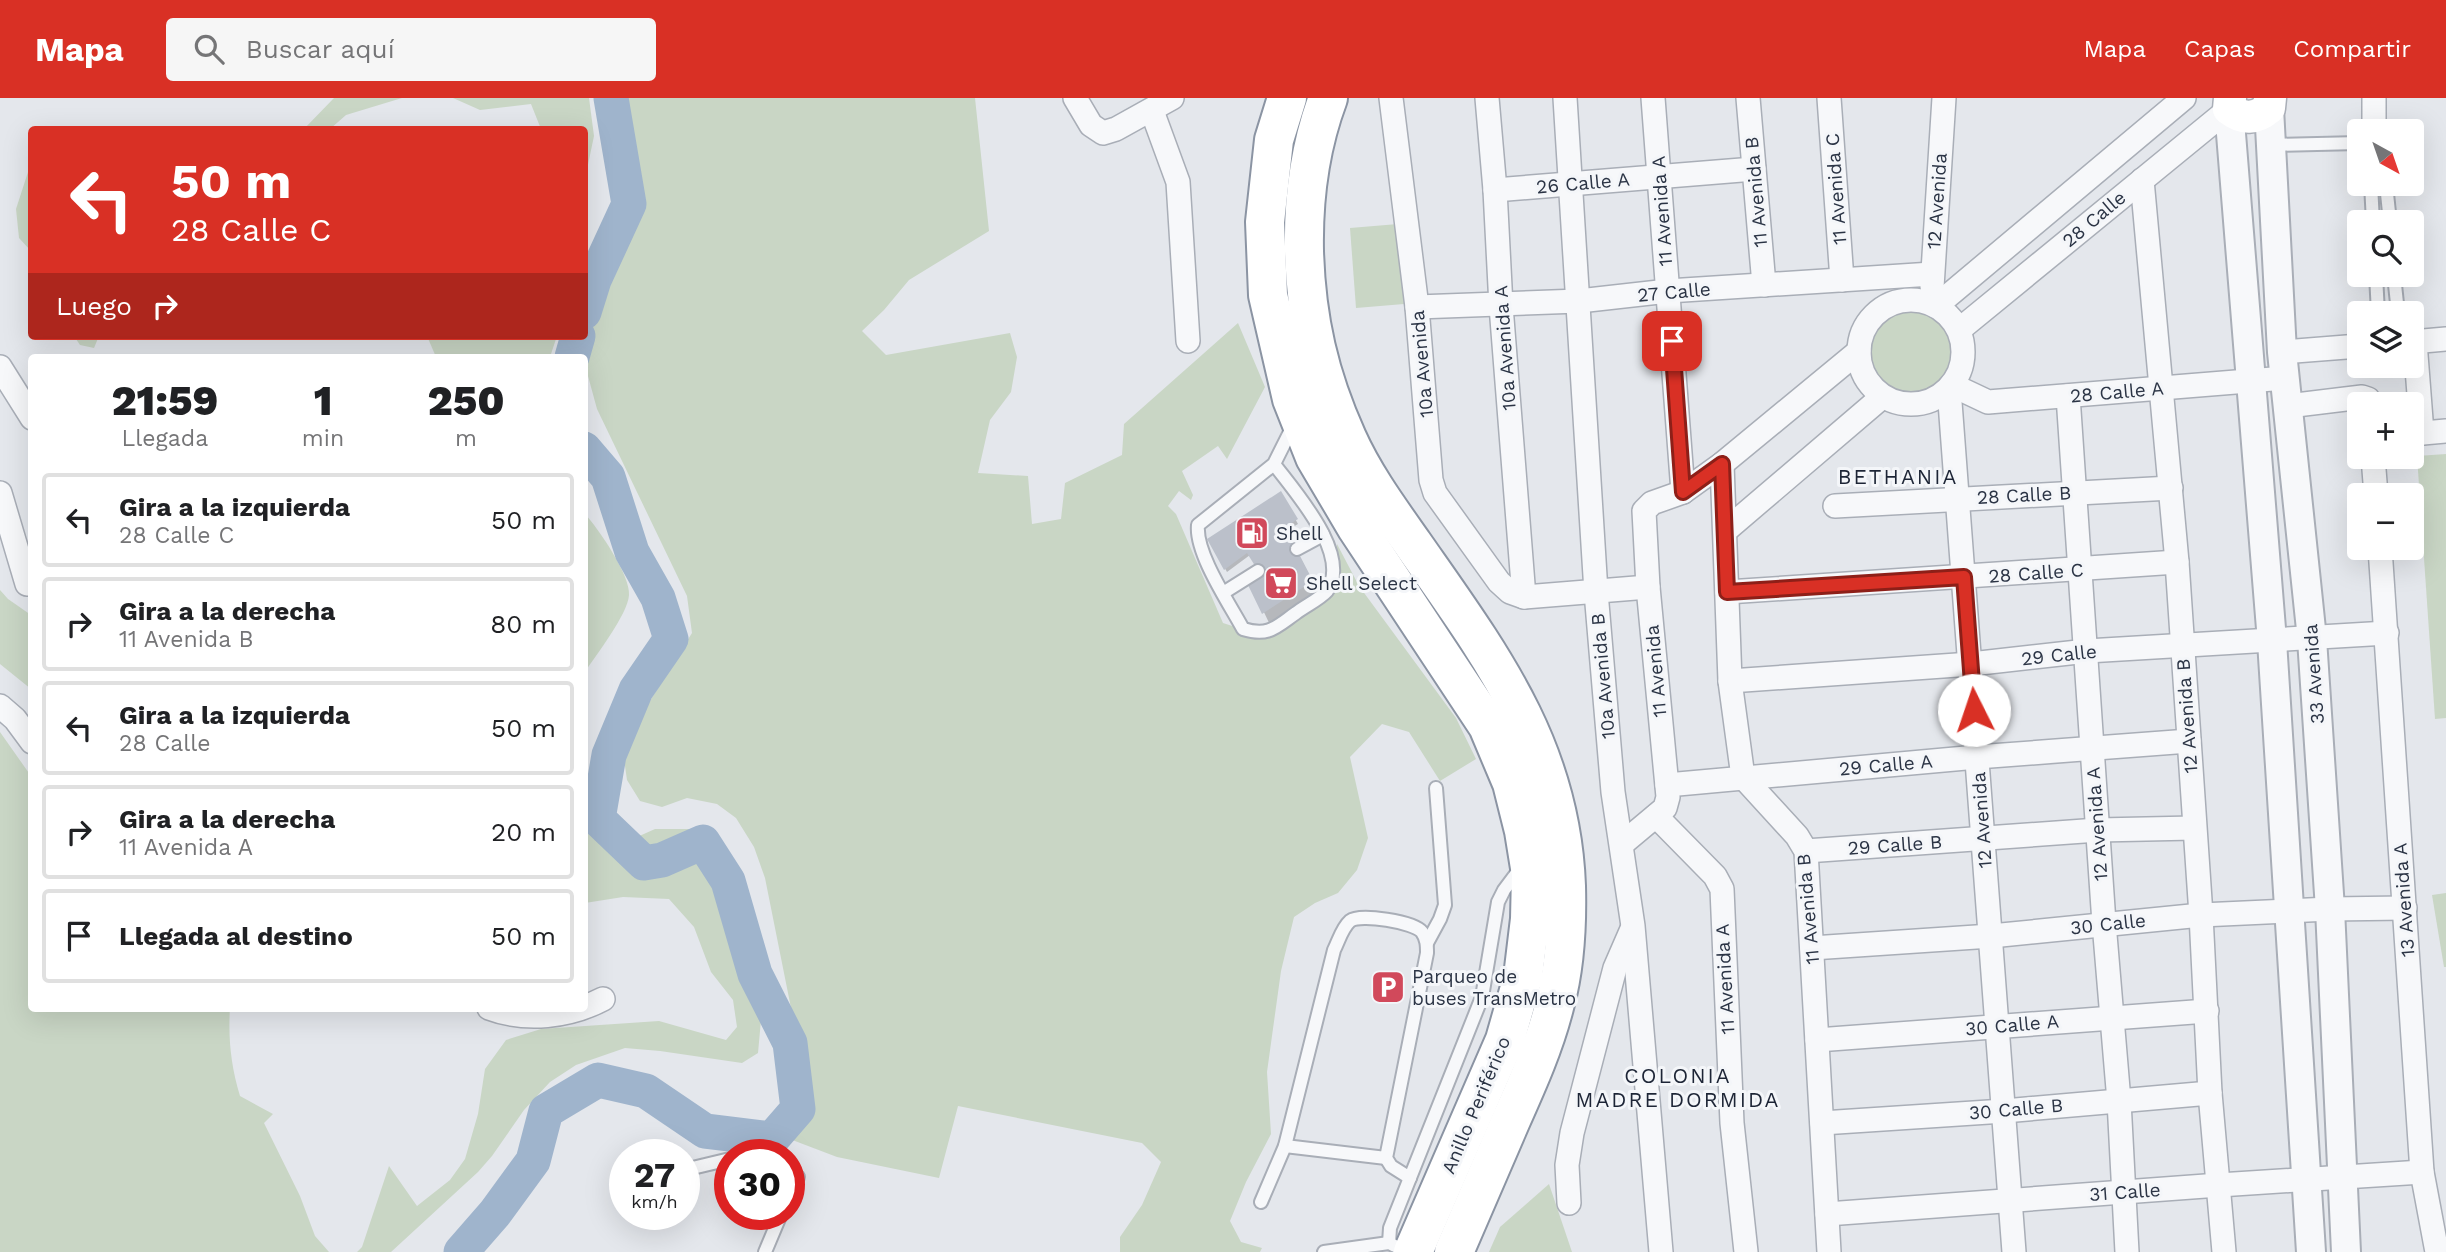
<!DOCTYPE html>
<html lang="es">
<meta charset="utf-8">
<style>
body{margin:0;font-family:"Work Sans",sans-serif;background:#f6f6f6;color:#202124;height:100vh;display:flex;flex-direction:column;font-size:26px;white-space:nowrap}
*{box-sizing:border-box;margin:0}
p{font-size:23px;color:#757577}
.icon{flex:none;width:38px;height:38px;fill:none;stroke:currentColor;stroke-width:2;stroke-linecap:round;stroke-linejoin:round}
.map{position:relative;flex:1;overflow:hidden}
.drawer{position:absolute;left:28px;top:256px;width:560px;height:658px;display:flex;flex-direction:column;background:#fff;border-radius:7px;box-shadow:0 7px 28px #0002}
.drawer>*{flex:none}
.hud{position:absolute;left:28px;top:28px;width:560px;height:214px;border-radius:7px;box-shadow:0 7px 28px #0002;background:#d93025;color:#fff;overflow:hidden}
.needle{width:46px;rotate:140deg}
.tools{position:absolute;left:2347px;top:21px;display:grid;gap:14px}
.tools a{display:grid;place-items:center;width:77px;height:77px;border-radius:7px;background:#fff;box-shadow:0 7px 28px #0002;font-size:35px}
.speed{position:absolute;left:609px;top:1041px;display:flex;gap:14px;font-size:35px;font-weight:700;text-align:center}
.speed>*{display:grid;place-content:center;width:91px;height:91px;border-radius:50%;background:#fff;box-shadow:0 7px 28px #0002;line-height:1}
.speed small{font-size:18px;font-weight:400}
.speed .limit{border:10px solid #d22;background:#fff;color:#111}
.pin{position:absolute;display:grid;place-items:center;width:60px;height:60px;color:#fff;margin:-30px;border-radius:14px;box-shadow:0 4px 10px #0006}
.me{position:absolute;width:77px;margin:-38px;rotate:356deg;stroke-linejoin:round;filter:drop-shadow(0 0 5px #0008)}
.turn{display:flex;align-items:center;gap:24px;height:147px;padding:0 28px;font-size:32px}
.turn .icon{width:91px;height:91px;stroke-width:2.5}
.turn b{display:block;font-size:49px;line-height:60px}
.then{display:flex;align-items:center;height:66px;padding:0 28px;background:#0003;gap:14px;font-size:26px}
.eta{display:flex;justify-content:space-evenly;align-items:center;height:119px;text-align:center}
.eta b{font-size:42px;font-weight:800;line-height:49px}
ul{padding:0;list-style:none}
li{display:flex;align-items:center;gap:21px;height:94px;margin:0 14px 10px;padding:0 14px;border:4px solid #e0e0e0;border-radius:7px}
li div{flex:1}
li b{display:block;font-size:26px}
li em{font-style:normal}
header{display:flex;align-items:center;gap:42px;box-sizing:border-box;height:98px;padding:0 35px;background:#d93025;color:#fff}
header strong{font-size:33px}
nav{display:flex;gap:38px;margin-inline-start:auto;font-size:24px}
.search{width:490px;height:63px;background:#f6f6f6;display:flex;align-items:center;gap:18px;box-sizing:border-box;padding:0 24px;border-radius:7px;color:#757577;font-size:26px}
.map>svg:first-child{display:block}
.green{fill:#c9d6c5}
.shadow{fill:#0003}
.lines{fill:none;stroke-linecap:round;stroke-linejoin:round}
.river{stroke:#9fb4cc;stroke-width:35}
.building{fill:#bbc0ca}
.service-casing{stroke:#a9aeb7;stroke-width:16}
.minor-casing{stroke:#a9aeb7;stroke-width:26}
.tertiary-casing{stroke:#a9aeb7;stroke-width:32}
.secondary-casing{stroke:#a9aeb7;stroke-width:35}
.trunk-casing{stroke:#8b94a3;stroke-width:42}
.service{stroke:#f7f8fa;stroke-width:12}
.minor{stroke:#f7f8fa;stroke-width:23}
.tertiary{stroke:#f7f8fa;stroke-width:28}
.secondary{stroke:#fff;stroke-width:32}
.trunk{stroke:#fff;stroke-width:38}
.route-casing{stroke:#8d1f18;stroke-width:18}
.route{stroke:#d93025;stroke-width:12}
.labels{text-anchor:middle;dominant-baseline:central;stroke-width:6;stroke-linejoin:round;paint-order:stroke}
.street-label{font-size:19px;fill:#2b3445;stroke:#f4f6f9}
.poi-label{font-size:19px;fill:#2b3445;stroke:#f4f6f9;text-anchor:start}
.neighbourhood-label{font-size:21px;letter-spacing:2px;fill:#1d2536;stroke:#f4f6f9}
</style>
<header>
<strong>Mapa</strong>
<div class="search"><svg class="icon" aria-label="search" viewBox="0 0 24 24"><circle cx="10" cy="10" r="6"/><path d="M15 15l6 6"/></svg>Buscar aquí</div>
<nav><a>Mapa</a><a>Capas</a><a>Compartir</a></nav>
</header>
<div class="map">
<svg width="2446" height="1154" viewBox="0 0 2446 1154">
<rect width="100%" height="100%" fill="#e4e7ec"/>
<g class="green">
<polygon points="334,0 402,0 346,17 330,31 304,31"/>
<polygon points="453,0 589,0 594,38 585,81 584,32 541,31 531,6 480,12"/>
<polygon points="623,0 975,0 989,133 909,182 884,212 862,233 886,257 1010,235 1017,259 1011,294 990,322 978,375 1028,378 1032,426 1061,421 1065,385 1122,357 1124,326 1238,225 1265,289 1227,361 1218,348 1182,373 1193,397 1191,402 1179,393 1168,408 1176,416 1223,525 1257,536 1331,485 1337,446 1359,488 1456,620 1476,661 1440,683 1409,634 1382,626 1350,659 1368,740 1357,772 1338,795 1315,805 1294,819 1281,873 1267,974 1271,1036 1246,1084 1230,1123 1241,1144 1262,1150 1260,1154 1120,1154 1120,1139 1142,1107 1161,1064 1142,1045 958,1008 939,1080 837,1059 774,1035 795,1019 806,985 765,780 754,749 736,720 717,706 687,700 662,709 640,703 627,682 624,661 648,606 692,535 687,498 597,311 585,267 585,221 630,128 633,78"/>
<polygon points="31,70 31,153 19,140 16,111 28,74"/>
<polygon points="1398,126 1404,206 1356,210 1350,130"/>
<circle cx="1912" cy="254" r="41"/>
<polygon points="74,238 99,238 94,250 80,247"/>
<polygon points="427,238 557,238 550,259 436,259"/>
<polygon points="2446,356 2446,620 2435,621 2417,358"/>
<path d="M585,416C598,430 631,478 629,497C628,516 596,557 585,574Z"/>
<polygon points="0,492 8,501 31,517 31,591 0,566"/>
<path d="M0,634L31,678L32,910H230C228,941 231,968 240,998L273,1016L264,1025L300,1098L315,1138L329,1154H0Z"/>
<polygon points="585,731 617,748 655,731 691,731 721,761 734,788 761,922 758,955 742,965 660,953 625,950 576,967 550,984 524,1012 492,1058 478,1074 391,1154 357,1154 362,1149 389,1068 417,1108 450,1082 465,1061 478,1016 485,971 506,942 541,931 659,923 726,942 737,929 733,902 711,874 694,829 669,801 623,799 585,805"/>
<polygon points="2446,795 2446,869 2444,869 2432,797"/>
<polygon points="1549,1086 1572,1154 1489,1154 1500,1129"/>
</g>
<polygon class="shadow" points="1281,395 1298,426 1286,433 1320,497 1271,529 1251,487 1264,479 1250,457 1227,474 1209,442"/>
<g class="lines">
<g class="river">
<polyline points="584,214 594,182 629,106 611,0"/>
<polyline points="572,259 578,238"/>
<polyline points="461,1154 495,1115 533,1063 546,1013 598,982 646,993 705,1033 772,1041 798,1011 790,945 755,876 728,783 703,744 662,762 644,765 598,721 609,657 636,592 671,541 658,500 632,454 608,379 584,351"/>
</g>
</g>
<polygon class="building" points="1281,393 1298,421 1285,429 1313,483 1262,516 1248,487 1262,479 1247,455 1224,472 1207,441"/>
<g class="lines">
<g class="service-casing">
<g id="service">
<polyline points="2270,47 2359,45"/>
<polyline points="2371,86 2373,124"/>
<polyline points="2386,86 2390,124"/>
<polyline points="2376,177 2378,215"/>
<polyline points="2394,177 2398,215"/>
<path d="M1274,366C1295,394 1352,457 1327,493C1320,501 1305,508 1296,515C1276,529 1269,539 1243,531C1229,505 1195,455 1198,427L1274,366L1294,326"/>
<polyline points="1297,451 1323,437"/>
<polyline points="1223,495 1258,473"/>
<polyline points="1427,845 1440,821 1445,807 1436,690"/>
<polyline points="1285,1048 1386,1060"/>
<polyline points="684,1072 730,1061"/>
<polyline points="621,1087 625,1086"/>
<polyline points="789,1098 798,1079"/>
<path d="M1261,1104L1285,1048L1334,852C1339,842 1342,830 1350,823C1360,815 1414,824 1422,834C1427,841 1427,848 1427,855L1386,1060L1391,1068L1410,1080"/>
<polyline points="1389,1145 1390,1130 1482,899 1498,804 1504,792 1522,768"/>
<polyline points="765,1154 781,1116"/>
<polyline points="1324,1154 1389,1145 1397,1149"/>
</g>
</g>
<g class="minor-casing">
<g id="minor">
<polyline points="1075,0 1091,27 1103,35 1116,31 1172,0"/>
<polyline points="1391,0 1417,209 1431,382 1435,395 1499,484 1510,494 1524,499 1648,489"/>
<polyline points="1487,0 1495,92 1501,208 1524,499"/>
<polyline points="1565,0 1596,494 1613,694 1633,828 1661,1154"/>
<polyline points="1653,0 1683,394"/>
<polyline points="1748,0 1764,187"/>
<polyline points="1829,0 1842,182"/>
<polyline points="2374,0 2374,33"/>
<polyline points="1152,13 1178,84 1188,243"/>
<polyline points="2142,82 2177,464 2201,817 2210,995 2224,1154"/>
<polyline points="1495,92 1754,71"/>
<polyline points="1932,189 1944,0"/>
<circle cx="1911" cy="254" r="52"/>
<polyline points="1936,208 2184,0"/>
<polyline points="1417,209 1579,203 1668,193 1932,176"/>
<polyline points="1959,232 2229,11"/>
<polyline points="2412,244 2446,241"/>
<polyline points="2415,244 2422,335"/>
<polyline points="2282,254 2359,248"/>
<polyline points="0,269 32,320"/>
<polyline points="1952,287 1988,304 2285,280"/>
<polyline points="1949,291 2014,1154"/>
<polyline points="2068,298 2104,825 2119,1003 2127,1154"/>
<polyline points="2288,308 2362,299 2368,301 2370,306"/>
<polyline points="2412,336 2446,333"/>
<polyline points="2373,359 2376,397"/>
<polyline points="1722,366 1730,583 1743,679 1797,738 1806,753 1829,1154"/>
<polyline points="0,395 27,486"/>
<polyline points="1835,408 2171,390"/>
<polyline points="1725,433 1882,299"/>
<polyline points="2380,450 2422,1074 2437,1154"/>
<polyline points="1727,494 2177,464"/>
<polyline points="1730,583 1971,566 2087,553 2387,535"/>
<polyline points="0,608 15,621 32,644"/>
<polyline points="1667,687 1977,659 2189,643"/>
<polyline points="1656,718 1715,778 1722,791 1732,1025 1746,1154"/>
<polyline points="1622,746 1665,710 1668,699 1648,489 1644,413 1652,405 1683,394 1722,366 1859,253"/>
<polyline points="1806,753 2098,732 2194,730"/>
<polyline points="1812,850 1991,838 2201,817 2330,811 2405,810"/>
<path d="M489,910C526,924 569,919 603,901"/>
<polyline points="1817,942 2207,913"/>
<polyline points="1822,1025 2004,1013 2210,995"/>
<polyline points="1569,1105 1567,1067 1572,1035 1615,870 1632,831"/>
<polyline points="1827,1116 2219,1087 2422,1074"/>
</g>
</g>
<g class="tertiary-casing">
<g id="tertiary">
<polyline points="2269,10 2282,254 2312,541 2330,811 2346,1154"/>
<polyline points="2229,11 2272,543 2311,1154"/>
</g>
</g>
<g class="secondary-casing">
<path id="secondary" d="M2230,0L2229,11C2243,22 2256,21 2269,10L2270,0"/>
</g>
<g class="trunk-casing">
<g id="trunk">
<polyline points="1287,0 1274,42 1265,124 1268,197 1292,301 1315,359 1357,430 1488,628 1512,685 1524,733 1531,776 1530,821 1523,879 1505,942 1413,1154"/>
<path d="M1328,0C1310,48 1303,102 1304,153C1306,221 1319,278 1347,340C1364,378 1389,412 1413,446C1489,555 1561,648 1566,788C1567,826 1565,868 1555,905C1545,946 1528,984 1511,1022C1492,1066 1473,1110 1454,1154"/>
</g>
</g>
<use href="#service" class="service"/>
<use href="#minor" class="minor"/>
<use href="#tertiary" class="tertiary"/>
<use href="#secondary" class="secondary"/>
<use href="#trunk" class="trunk"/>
</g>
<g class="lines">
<g class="route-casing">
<polyline id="route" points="1672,243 1683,394 1722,366 1727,494 1964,479 1974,612"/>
</g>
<use href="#route" class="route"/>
</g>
<defs>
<g id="fuel-square" transform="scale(1.75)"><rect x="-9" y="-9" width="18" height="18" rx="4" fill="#d1495b" stroke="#f4f6f9"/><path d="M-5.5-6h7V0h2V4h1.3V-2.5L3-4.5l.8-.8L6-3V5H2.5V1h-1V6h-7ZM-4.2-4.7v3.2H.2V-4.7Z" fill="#fff"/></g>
<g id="supermarket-square" transform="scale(1.75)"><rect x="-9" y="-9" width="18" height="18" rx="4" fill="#d1495b" stroke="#f4f6f9"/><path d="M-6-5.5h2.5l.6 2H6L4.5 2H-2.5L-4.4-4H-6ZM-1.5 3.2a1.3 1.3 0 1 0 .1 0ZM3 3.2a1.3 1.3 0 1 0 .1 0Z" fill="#fff"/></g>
<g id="parking-square" transform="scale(1.75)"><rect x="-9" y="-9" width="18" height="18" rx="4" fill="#d1495b" stroke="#f4f6f9"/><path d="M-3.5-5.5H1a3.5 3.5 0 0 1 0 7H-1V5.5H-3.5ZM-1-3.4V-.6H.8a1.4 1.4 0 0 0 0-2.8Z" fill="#fff"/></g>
</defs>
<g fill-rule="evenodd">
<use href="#fuel-square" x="1252" y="435"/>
<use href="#supermarket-square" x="1281" y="485"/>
<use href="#parking-square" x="1388" y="889"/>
</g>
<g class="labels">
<g class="street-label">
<text transform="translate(1583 85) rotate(-5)">26 Calle A</text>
<text transform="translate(1836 91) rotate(-94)">11 Avenida C</text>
<text transform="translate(1756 94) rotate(-95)">11 Avenida B</text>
<text transform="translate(1937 103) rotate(-86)">12 Avenida</text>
<text transform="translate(1662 113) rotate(-94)">11 Avenida A</text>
<text transform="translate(2094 121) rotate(-40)">28 Calle</text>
<text transform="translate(1674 194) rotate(-5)">27 Calle</text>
<text transform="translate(1505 250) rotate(-94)">10a Avenida A</text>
<text transform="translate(1422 266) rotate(-95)">10a Avenida</text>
<text transform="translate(2117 294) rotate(-5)">28 Calle A</text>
<text transform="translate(2024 397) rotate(-3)">28 Calle B</text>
<text transform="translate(2036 475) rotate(-4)">28 Calle C</text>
<text transform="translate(2059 557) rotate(-6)">29 Calle</text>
<text transform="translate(1656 573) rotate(-95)">11 Avenida</text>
<text transform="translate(2314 576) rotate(-94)">33 Avenida</text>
<text transform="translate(1603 578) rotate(-95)">10a Avenida B</text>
<text transform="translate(2187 618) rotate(-94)">12 Avenida B</text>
<text transform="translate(1886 667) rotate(-5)">29 Calle A</text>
<text transform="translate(1982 722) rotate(-94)">12 Avenida</text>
<text transform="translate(2097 726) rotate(-94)">12 Avenida A</text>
<text transform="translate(1895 747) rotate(-4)">29 Calle B</text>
<text transform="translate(2404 802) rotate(-94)">13 Avenida A</text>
<text transform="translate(1808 811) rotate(-95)">11 Avenida B</text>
<text transform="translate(2108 826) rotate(-6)">30 Calle</text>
<text transform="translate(1725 881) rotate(-93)">11 Avenida A</text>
<text transform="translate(2012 927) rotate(-5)">30 Calle A</text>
<text transform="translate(1476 1007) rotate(-67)">Anillo Periférico</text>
<text transform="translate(2016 1011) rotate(-5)">30 Calle B</text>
<text transform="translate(2125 1094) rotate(-4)">31 Calle</text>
</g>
<g class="poi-label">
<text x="1276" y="435">Shell</text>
<text x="1306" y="485">Shell Select</text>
<text x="1412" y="878">Parqueo de<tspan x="1412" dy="22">buses TransMetro</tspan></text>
</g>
<g class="neighbourhood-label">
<text x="1898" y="378">BETHANIA</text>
<text x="1678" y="977">COLONIA<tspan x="1678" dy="24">MADRE DORMIDA</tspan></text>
</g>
</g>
</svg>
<div class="tools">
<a><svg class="needle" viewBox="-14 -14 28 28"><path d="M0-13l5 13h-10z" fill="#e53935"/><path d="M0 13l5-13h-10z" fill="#757577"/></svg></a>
<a><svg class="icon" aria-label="search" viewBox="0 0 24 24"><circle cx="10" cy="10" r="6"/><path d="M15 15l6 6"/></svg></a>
<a><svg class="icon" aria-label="layers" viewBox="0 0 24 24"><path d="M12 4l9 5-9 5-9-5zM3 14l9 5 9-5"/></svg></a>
<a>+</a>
<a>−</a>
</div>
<div class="speed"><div>27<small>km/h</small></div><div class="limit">30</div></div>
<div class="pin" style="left:1672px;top:243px;background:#d93025"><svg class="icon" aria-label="arrive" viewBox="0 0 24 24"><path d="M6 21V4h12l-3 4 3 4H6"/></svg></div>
<svg class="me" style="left:1974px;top:612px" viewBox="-20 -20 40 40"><circle r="19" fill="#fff"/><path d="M0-13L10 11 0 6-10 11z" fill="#d93025"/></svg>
<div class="hud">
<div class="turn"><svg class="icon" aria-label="left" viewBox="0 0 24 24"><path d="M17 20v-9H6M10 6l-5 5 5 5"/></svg><div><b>50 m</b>28 Calle C</div></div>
<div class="then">Luego<svg class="icon" aria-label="right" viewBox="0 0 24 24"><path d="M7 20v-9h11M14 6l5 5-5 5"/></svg></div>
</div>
<section class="drawer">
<div class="eta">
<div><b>21:59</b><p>Llegada</p></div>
<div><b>1</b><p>min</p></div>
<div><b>250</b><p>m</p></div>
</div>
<ul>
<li><svg class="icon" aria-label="left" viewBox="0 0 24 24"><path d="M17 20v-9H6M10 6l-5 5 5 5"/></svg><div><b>Gira a la izquierda</b><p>28 Calle C</p></div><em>50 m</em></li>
<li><svg class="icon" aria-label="right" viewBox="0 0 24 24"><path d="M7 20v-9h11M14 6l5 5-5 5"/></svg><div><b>Gira a la derecha</b><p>11 Avenida B</p></div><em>80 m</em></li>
<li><svg class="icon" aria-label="left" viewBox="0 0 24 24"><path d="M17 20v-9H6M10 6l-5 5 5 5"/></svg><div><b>Gira a la izquierda</b><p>28 Calle</p></div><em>50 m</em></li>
<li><svg class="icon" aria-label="right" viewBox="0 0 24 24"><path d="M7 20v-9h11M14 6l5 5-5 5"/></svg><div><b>Gira a la derecha</b><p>11 Avenida A</p></div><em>20 m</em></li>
<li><svg class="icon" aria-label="arrive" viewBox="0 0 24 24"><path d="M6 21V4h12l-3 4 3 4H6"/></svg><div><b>Llegada al destino</b></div><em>50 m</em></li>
</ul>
</section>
</div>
